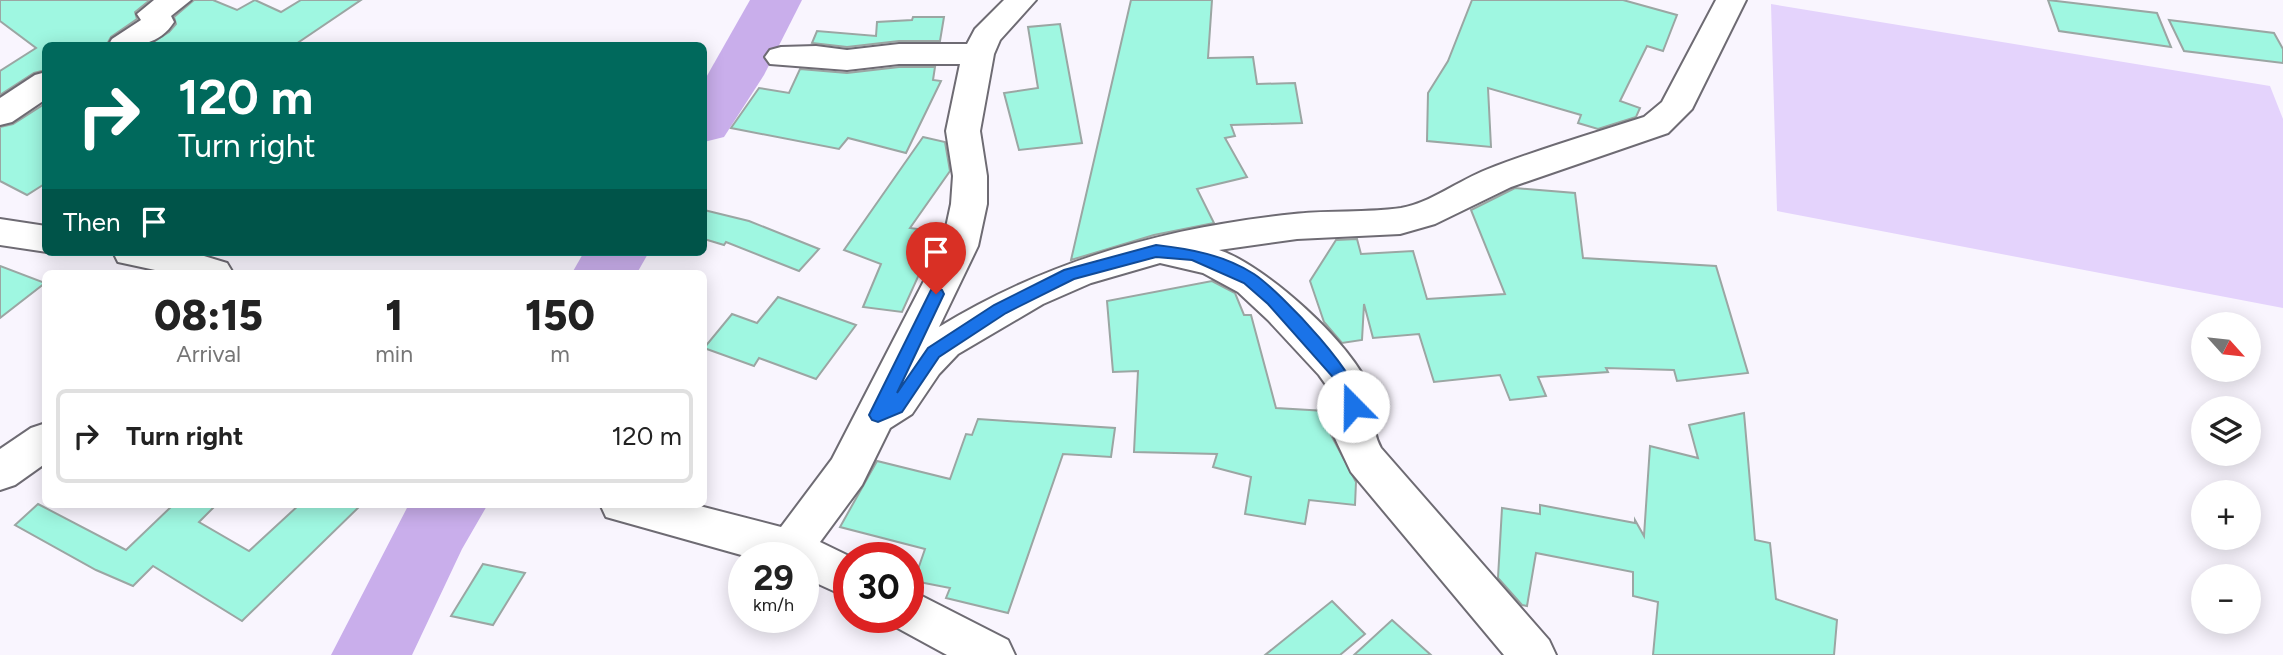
<!DOCTYPE html>
<meta charset="utf-8">
<style>
body{margin:0;font-family:Figtree,sans-serif;background:#f2f2f2;color:#222;height:100vh;display:flex;flex-direction:column;font-size:26px;white-space:nowrap}
*{box-sizing:border-box;margin:0}
p{font-size:23px;color:#767676}
.icon{flex:none;width:38px;height:38px;fill:none;stroke:currentColor;stroke-width:2;stroke-linecap:round;stroke-linejoin:round}
.map{position:relative;flex:1;overflow:hidden}
.side{position:absolute;left:42px;top:270px;width:665px;height:238px;display:flex;flex-direction:column;background:#fff;border-radius:10px;box-shadow:0 4px 18px #0003}
.side>*{flex:none}
.top-card{position:absolute;left:42px;top:42px;width:665px;height:214px;border-radius:10px;box-shadow:0 4px 18px #0003;background:#00695c;color:#fff;overflow:hidden}
.needle{width:46px;rotate:117deg}
.controls{position:absolute;left:2191px;top:312px;display:grid;gap:14px}
.controls a{display:grid;place-items:center;width:70px;height:70px;border-radius:50%;background:#fff;box-shadow:0 4px 18px #0003;font-size:35px}
.speed{position:absolute;left:728px;top:542px;display:flex;gap:14px;font-size:35px;font-weight:700;text-align:center}
.speed>*{display:grid;place-content:center;width:91px;height:91px;border-radius:50%;background:#fff;box-shadow:0 4px 18px #0003;line-height:1}
.speed small{font-size:18px;font-weight:400}
.speed .limit{border:10px solid #d22;background:#fff;color:#111}
.pin{position:absolute;display:grid;place-items:center;width:60px;height:60px;color:#fff;margin:-72px -30px;border-radius:50% 50% 50% 0;rotate:-45deg;box-shadow:0 0 7px #0007}
.pin .icon{rotate:45deg}
.me{position:absolute;width:77px;margin:-38px;rotate:338deg;stroke-linejoin:round;filter:drop-shadow(0 0 5px #0008)}
.turn{display:flex;align-items:center;gap:24px;height:147px;padding:0 21px;font-size:32px}
.turn .icon{width:91px;height:91px;stroke-width:2.5}
.turn b{display:block;font-size:49px;line-height:60px}
.then{display:flex;align-items:center;height:66px;padding:0 21px;background:#0003;gap:14px;font-size:26px}
.eta{display:flex;justify-content:space-evenly;align-items:center;height:119px;text-align:center}
.eta b{font-size:42px;font-weight:800;line-height:49px}
ul{padding:0;list-style:none}
li{display:flex;align-items:center;gap:21px;height:94px;margin:0 14px 10px;padding:0 7px;border:4px solid #e0e0e0;border-radius:10px}
li div{flex:1}
li b{display:block;font-size:26px}
li em{font-style:normal}
.map>svg:first-child{display:block}
.green{fill:#e4d3fc}
.lines{fill:none;stroke-linecap:round;stroke-linejoin:round}
.river{fill:#c9aeeb;fill-rule:evenodd}
.building{fill:#9ff7e1;stroke:#9ba6a3;stroke-width:2}
.street-casing{stroke:#6e6b73;stroke-width:4}
.street{fill:#fff;fill-rule:evenodd}
.route{fill:#1a73e8;stroke:#114b97;stroke-width:2}
</style>
<div class="map">
<svg width="2283" height="655" viewBox="0 0 2283 655">
<rect width="100%" height="100%" fill="#f9f5fe"/>
<polygon class="green" points="1771,4 2270,86 2283,119 2283,308 1777,211"/>
<g class="lines">
<g class="river">
<polygon points="750,0 802,0 764,75 724,137 704,142 704,81"/>
<polygon points="584,252 649,252 637,273 572,273"/>
<polygon points="409,504 488,504 462,549 412,655 331,655"/>
</g>
</g>
<g class="building">
<polygon points="0,0 150,0 135,12 137,19 111,37 106,46 46,46 46,70 34,73 0,95 0,71 36,48 0,21"/>
<polygon points="194,0 213,0 237,10 255,0 281,12 301,0 361,0 293,46 147,46 169,32 176,24 174,17"/>
<polygon points="1131,0 1212,0 1208,58 1253,57 1257,84 1295,83 1302,123 1231,125 1235,136 1225,138 1247,177 1197,189 1214,223 1154,235 1071,260"/>
<polygon points="1472,0 1623,0 1677,15 1663,51 1647,46 1620,101 1640,108 1636,117 1598,129 1578,123 1581,115 1488,88 1491,147 1427,141 1428,93 1448,61"/>
<polygon points="2048,0 2157,13 2171,47 2059,31"/>
<polygon points="913,17 944,17 940,41 899,41 847,47 812,43 817,31 876,36 877,22 912,20"/>
<polygon points="2169,20 2274,33 2283,49 2283,63 2184,51"/>
<polygon points="1060,24 1082,143 1019,150 1004,93 1038,88 1028,27"/>
<polygon points="899,67 935,67 933,80 941,81 906,153 848,138 839,149 731,128 759,88 789,93 800,69 847,73"/>
<polygon points="46,103 46,183 27,195 0,181 0,127 13,124"/>
<polygon points="923,137 945,142 950,171 910,228 925,230 923,235 936,237 902,312 863,307 881,264 844,250"/>
<polygon points="1515,188 1575,193 1583,258 1716,266 1748,373 1677,381 1674,370 1606,368 1608,372 1538,377 1546,396 1510,400 1500,375 1434,382 1419,334 1373,338 1364,304 1362,340 1342,343 1324,322 1310,281 1336,240 1357,239 1361,254 1413,251 1427,299 1505,294 1471,210"/>
<polygon points="704,210 749,221 819,249 799,271 726,242 724,245 704,239"/>
<polygon points="0,266 45,283 0,318"/>
<polygon points="1212,281 1235,293 1244,315 1251,315 1276,408 1326,411 1331,435 1356,482 1355,505 1309,500 1305,524 1245,514 1251,477 1213,467 1217,454 1134,452 1138,371 1113,372 1107,301"/>
<polygon points="778,297 856,325 816,379 759,358 754,366 704,348 732,314 757,323"/>
<polygon points="1744,413 1755,540 1770,543 1776,599 1837,620 1834,655 1653,655 1658,602 1633,596 1633,572 1536,553 1527,606 1522,605 1498,578 1502,508 1540,514 1540,505 1635,523 1635,520 1644,536 1650,446 1698,458 1689,425"/>
<polygon points="978,419 1115,428 1111,457 1063,454 1008,613 946,598 950,588 914,581 925,549 840,527 877,461 950,479 966,434 972,435"/>
<polygon points="38,504 126,550 174,504 217,504 199,522 249,551 300,504 362,504 242,621 153,566 133,586 96,570 15,525"/>
<polygon points="483,564 525,573 493,625 451,616"/>
<polygon points="1332,601 1365,634 1340,655 1265,655"/>
<polygon points="1392,620 1431,655 1354,655"/>
</g>
<g class="lines">
<g class="street-casing">
<g id="street">
<path d="M154,0H191L171,16L174,22C158,47 134,46 108,46L112,39L141,20L137,14Z"/>
<path d="M1004,0H1036L1000,40L994,54L980,131L987,176V204L978,246L939,327C1048,260 1168,227 1294,214C1329,210 1366,213 1401,208C1431,203 1459,180 1488,169C1539,149 1592,134 1644,117L1662,102L1716,0H1746L1692,109L1668,133L1511,187L1435,224L1400,234L1297,239L1219,250C1265,265 1354,345 1370,390C1376,410 1370,428 1381,448L1549,640L1556,655H1504L1351,472L1333,434L1329,389L1319,375L1268,320L1238,292L1203,273L1160,263L1091,283L1043,304L958,354L939,374L912,414L890,428L862,485L820,542L853,558H849V598L803,577V558H752L606,517L600,504H692L781,527L832,459L942,246L951,204L953,176L946,131L960,64H899L847,70L770,64L765,57L770,50L781,47L816,46L847,50L899,44H967L975,29Z"/>
<polygon points="46,72 46,99 12,122 0,125 0,98 35,75"/>
<polygon points="0,219 46,226 47,252 0,245"/>
<polygon points="113,252 191,252 227,263 233,273 169,273 118,262"/>
<polygon points="46,423 46,463 15,485 0,490 0,449 31,428"/>
<polygon points="908,589 1008,640 1015,655 947,655 892,625 889,618 908,618"/>
</g>
</g>
<use href="#street" class="street"/>
</g>
<path class="route" d="M1156,245C1191,249 1224,255 1254,274C1277,289 1372,385 1359,411H1347L1341,390L1332,376L1268,304L1244,283L1192,260L1156,257L1074,279L1006,313L939,357L902,412L878,422L872,420L869,415L931,290H942L944,294L897,393L928,348L994,305L1064,270Z"/>
</svg>
<div class="controls">
<a><svg class="needle" viewBox="-14 -14 28 28"><path d="M0-13l5 13h-10z" fill="#e53935"/><path d="M0 13l5-13h-10z" fill="#767676"/></svg></a>
<a><svg class="icon" aria-label="layers" viewBox="0 0 24 24"><path d="M12 4l9 5-9 5-9-5zM3 14l9 5 9-5"/></svg></a>
<a>+</a>
<a>−</a>
</div>
<div class="speed"><div>29<small>km/h</small></div><div class="limit">30</div></div>
<div class="pin" style="left:936px;top:294px;background:#d93025"><svg class="icon" aria-label="arrive" viewBox="0 0 24 24"><path d="M6 21V4h12l-3 4 3 4H6"/></svg></div>
<svg class="me" style="left:1353px;top:406px" viewBox="-20 -20 40 40"><circle r="19" fill="#fff"/><path d="M0-13L10 11 0 6-10 11z" fill="#1a73e8"/></svg>
<div class="top-card">
<div class="turn"><svg class="icon" aria-label="right" viewBox="0 0 24 24"><path d="M7 20v-9h11M14 6l5 5-5 5"/></svg><div><b>120 m</b>Turn right</div></div>
<div class="then">Then<svg class="icon" aria-label="arrive" viewBox="0 0 24 24"><path d="M6 21V4h12l-3 4 3 4H6"/></svg></div>
</div>
<section class="side">
<div class="eta">
<div><b>08:15</b><p>Arrival</p></div>
<div><b>1</b><p>min</p></div>
<div><b>150</b><p>m</p></div>
</div>
<ul>
<li><svg class="icon" aria-label="right" viewBox="0 0 24 24"><path d="M7 20v-9h11M14 6l5 5-5 5"/></svg><div><b>Turn right</b></div><em>120 m</em></li>
</ul>
</section>
</div>
